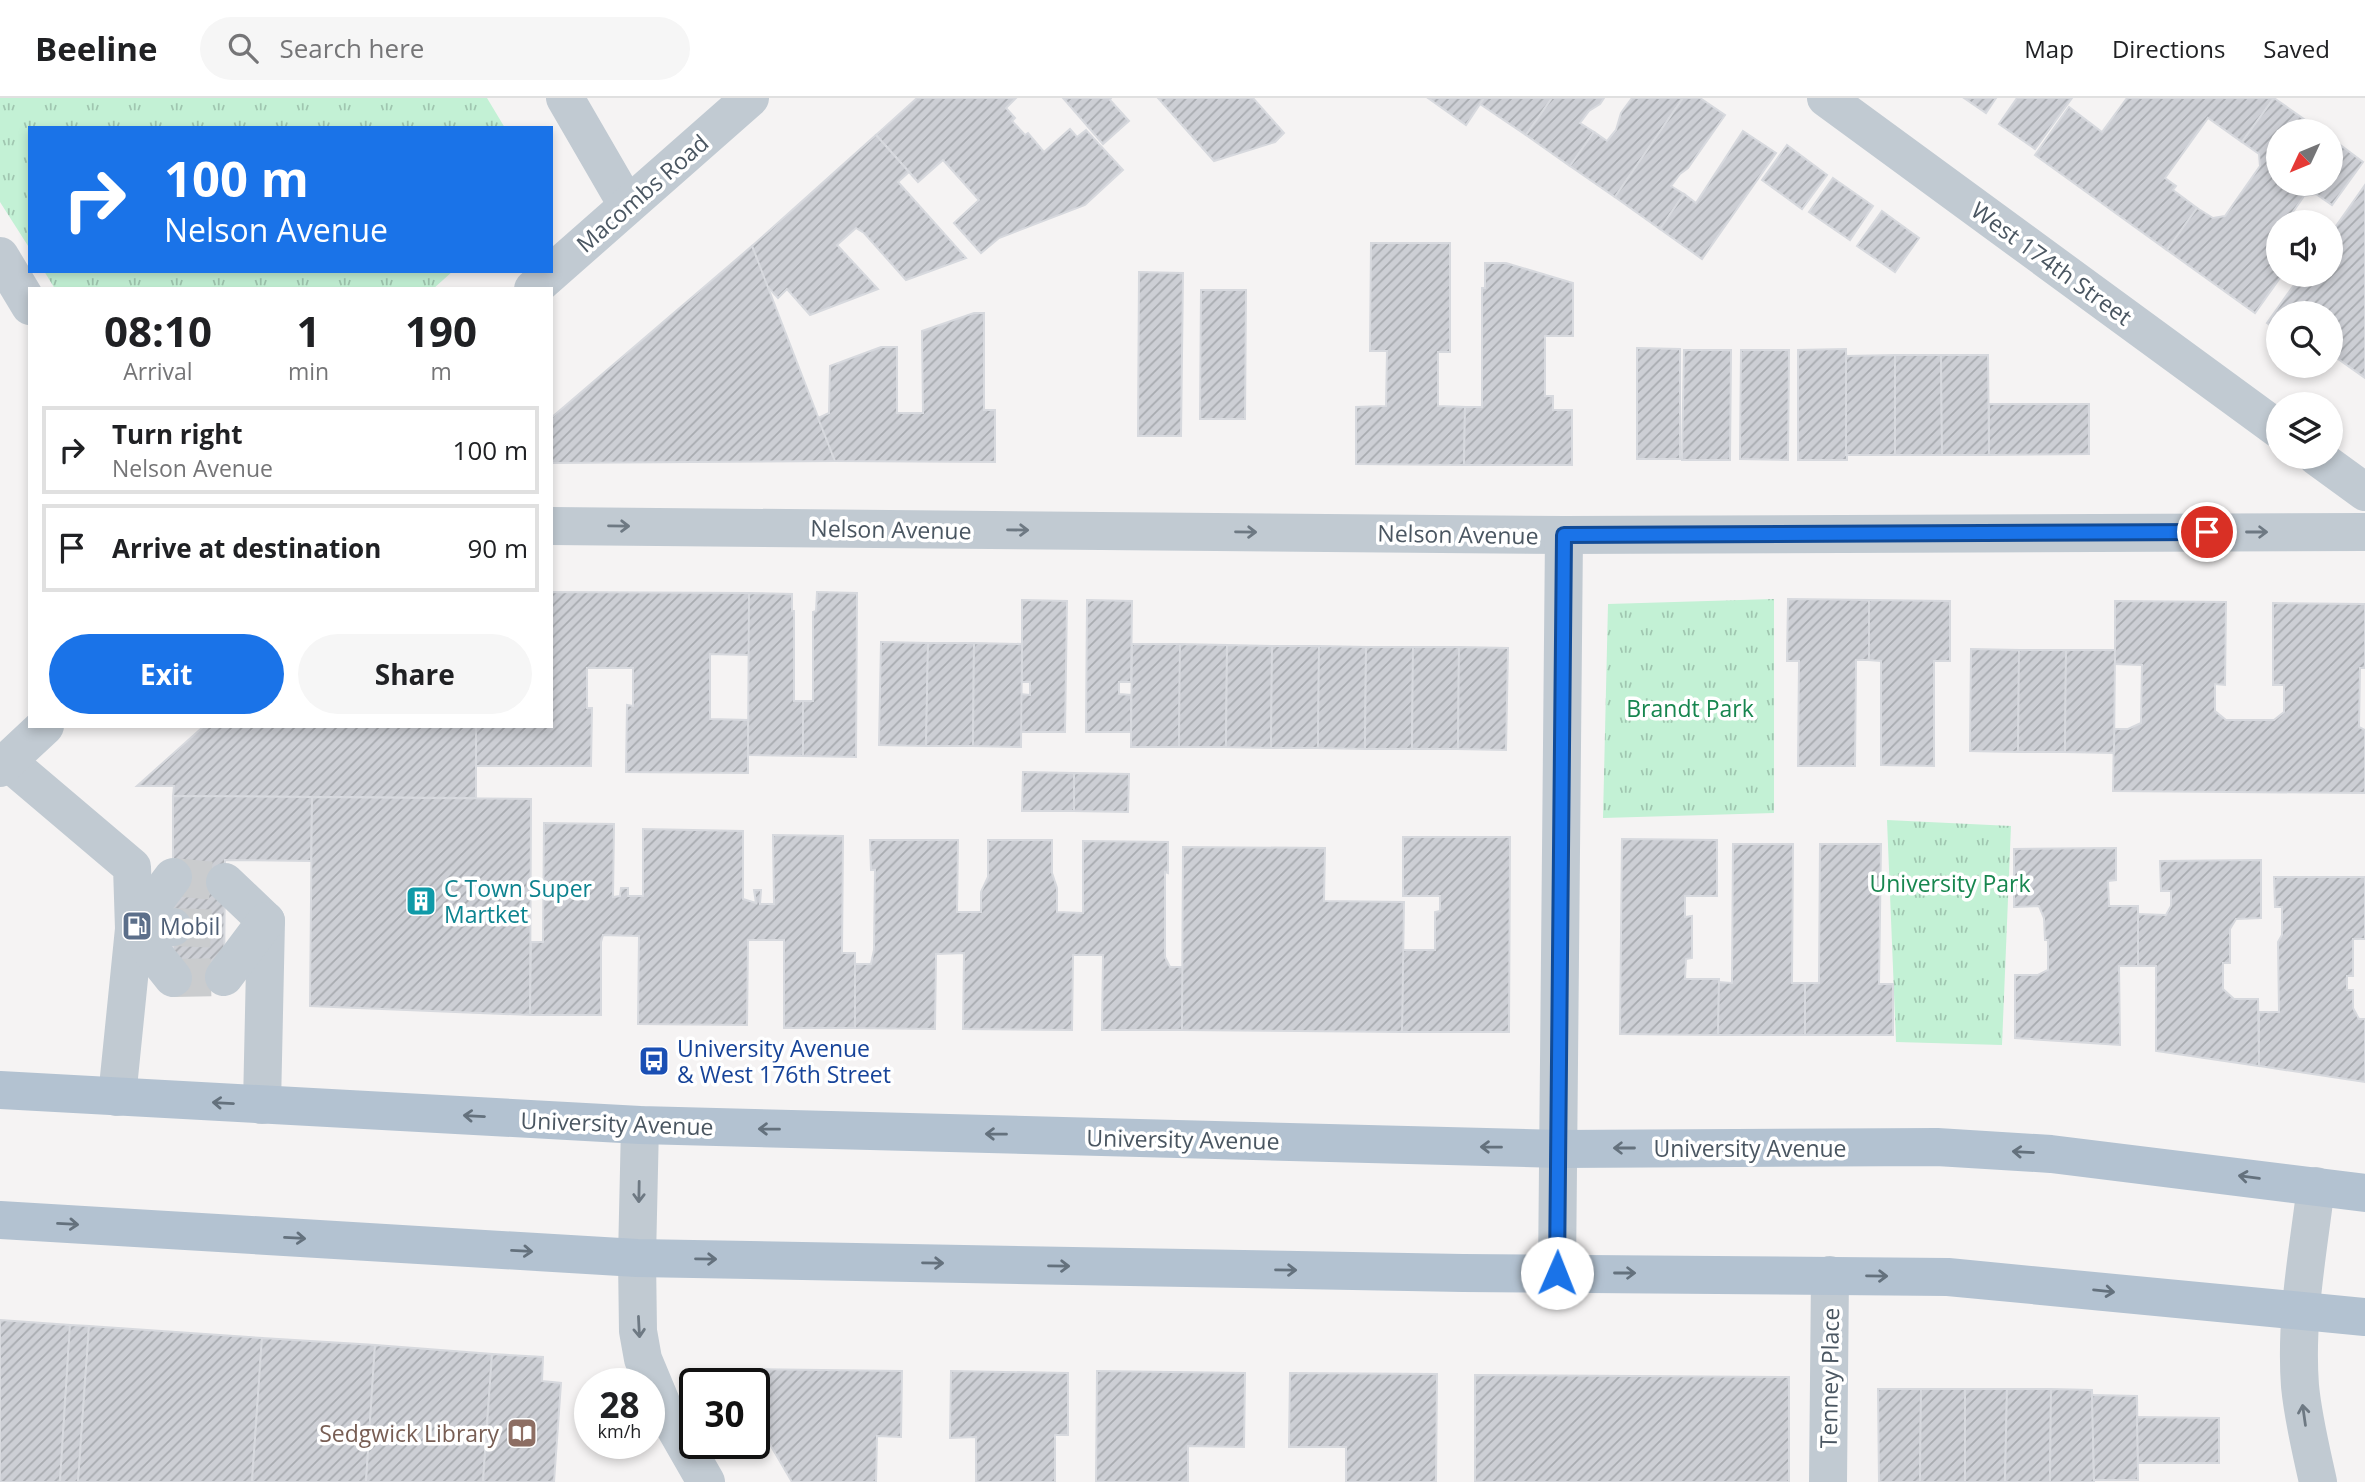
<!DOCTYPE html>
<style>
body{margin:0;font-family:"Open Sans",sans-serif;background:#f6f6f6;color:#202124;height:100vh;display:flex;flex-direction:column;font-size:26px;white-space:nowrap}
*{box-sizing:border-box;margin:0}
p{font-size:23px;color:#757577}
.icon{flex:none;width:38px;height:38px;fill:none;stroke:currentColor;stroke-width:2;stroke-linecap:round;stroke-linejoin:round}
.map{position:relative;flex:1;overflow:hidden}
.sheet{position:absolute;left:28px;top:189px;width:525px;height:441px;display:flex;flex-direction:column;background:#fff;border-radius:0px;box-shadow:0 4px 10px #0003}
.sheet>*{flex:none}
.guide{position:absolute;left:28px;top:28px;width:525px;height:147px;border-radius:0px;box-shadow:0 4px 10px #0003;background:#1a73e8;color:#fff;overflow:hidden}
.needle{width:46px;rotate:226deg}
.tools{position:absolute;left:2266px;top:21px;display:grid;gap:14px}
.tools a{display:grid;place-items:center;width:77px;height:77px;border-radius:50%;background:#fff;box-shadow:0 4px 10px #0003;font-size:35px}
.speed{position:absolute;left:574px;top:1270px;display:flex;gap:14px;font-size:35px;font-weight:700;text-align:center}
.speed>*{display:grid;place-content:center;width:91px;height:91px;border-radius:50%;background:#fff;box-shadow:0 4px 10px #0003;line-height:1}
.speed small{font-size:18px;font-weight:400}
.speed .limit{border:4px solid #111;border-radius:10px;background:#fff;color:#111}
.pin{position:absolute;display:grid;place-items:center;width:60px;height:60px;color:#fff;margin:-30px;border:4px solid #fff;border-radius:50%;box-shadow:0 2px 7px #0007}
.me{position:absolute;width:77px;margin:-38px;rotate:1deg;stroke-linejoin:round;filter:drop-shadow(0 0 5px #0008)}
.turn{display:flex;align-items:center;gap:24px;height:147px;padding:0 21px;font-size:32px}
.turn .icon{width:91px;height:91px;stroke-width:2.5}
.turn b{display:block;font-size:49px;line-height:60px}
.eta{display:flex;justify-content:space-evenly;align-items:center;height:119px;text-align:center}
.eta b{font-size:42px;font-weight:700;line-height:49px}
.cta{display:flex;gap:14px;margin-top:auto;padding:14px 21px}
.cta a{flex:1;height:80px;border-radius:42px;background:#1a73e8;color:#fff;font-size:28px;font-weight:700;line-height:80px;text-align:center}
.cta a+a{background:#f6f6f6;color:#202124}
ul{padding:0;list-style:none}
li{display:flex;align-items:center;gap:21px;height:88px;margin:0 14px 10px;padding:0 7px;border:4px solid #e0e0e0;border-radius:0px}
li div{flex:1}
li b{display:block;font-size:26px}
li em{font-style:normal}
header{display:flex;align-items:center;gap:42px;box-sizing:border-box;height:98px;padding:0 35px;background:#fff;border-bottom:2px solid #e0e0e0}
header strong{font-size:33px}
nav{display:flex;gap:38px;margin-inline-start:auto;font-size:24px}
.search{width:490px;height:63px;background:#f6f6f6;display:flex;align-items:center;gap:18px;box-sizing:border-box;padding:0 24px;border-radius:38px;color:#757577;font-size:26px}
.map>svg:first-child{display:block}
.park{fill:url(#park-tufts)}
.building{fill:url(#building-hatch);stroke:#d7d9de;stroke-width:2}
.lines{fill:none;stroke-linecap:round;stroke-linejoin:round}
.minor-tunnel{stroke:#caccce;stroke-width:38;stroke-dasharray:38 19;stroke-linecap:butt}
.minor{stroke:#c1cad2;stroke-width:38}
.major{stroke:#b3c2d1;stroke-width:38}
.oneway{stroke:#6e7983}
.oneway2{stroke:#64717d}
.route-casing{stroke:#114b97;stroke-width:18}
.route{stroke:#1a73e8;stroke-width:12}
.labels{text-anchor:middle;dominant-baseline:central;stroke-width:7;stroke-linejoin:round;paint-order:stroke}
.street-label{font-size:23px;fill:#4a5661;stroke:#fff}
.park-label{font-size:23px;fill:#17864f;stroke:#fff}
.culture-label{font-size:23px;fill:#0d838f;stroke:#fff;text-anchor:start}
.service-label{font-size:23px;fill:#4e5e75;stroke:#fff;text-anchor:start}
.transit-label{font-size:23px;fill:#164399;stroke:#fff;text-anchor:start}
.education-label{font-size:23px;fill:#785e54;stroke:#fff;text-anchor:end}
</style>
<header>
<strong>Beeline</strong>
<div class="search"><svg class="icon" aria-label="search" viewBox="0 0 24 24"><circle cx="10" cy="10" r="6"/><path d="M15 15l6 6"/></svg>Search here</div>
<nav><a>Map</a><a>Directions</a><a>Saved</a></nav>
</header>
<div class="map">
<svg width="2365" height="1384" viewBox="0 0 2365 1384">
<defs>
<pattern id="park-tufts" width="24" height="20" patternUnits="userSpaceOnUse" patternTransform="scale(1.75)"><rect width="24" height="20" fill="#c3f1d5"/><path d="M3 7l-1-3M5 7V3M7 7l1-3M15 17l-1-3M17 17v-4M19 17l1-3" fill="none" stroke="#a0c6b0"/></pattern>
<pattern id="building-hatch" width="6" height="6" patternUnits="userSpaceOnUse" patternTransform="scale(1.75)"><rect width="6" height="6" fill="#cdcfd5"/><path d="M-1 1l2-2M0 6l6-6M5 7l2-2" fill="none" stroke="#a8abb0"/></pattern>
</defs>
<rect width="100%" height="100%" fill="#f5f3f3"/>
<g class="park">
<polygon points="0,0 487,0 505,30 30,30 30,151 0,104"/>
<polygon points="44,173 453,173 433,191 55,191"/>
<polygon points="1774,501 1774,715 1603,720 1608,506"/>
<polygon points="1887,722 2011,728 2002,947 1896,944"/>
</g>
<g class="building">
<polygon points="917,0 1016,0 1006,10 1015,20 1012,23 1025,37 1028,35 1044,54 1070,31 1077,39 1086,32 1123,72 1085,107 999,140 981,155 954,125 979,102 943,62 918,84 876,37"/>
<polygon points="1063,0 1111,0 1110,2 1129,23 1103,46"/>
<polygon points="1158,0 1253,0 1284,35 1275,44 1214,63"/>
<polygon points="1428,0 1484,0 1466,27"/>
<polygon points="1484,0 1552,0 1526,37 1480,6"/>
<polygon points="1552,0 1604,0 1600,6 1589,13 1580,25 1594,34 1570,68 1526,37"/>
<polygon points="1632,0 1683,0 1615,99 1570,68 1594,34 1607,43 1616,32 1621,15"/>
<polygon points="1683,0 1700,0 1725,17 1688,70 1680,76 1671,88 1684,96 1660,131 1615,99"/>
<polygon points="1964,0 1996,0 1986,15"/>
<polygon points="2017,0 2072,0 2035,51 1999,26"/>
<polygon points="2127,0 2274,0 2242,44 2208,20 2165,80 2176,88 2173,92 2197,110 2167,152 2035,57 2069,9 2102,34"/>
<polygon points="2274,0 2321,33 2278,33 2278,86 2331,86 2331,40 2363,64 2332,107 2316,96 2304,98 2286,124 2278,124 2278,134 2268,149 2271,162 2278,168 2278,177 2282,177 2255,215 2167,152 2197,110 2213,120 2225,118 2260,68 2259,56 2242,44"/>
<polygon points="1743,33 1776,55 1702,161 1660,131 1684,96 1696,105"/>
<polygon points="876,37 909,74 898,84 966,160 906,182 864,135 856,130 837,147 878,191 810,217 787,191 778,200 767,188 752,148"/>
<polygon points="1787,47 1827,77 1802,111 1762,82"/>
<polygon points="1833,80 1873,108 1850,142 1809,114"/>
<polygon points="2365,87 2365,280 2331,256 2331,215 2278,215 2278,233 2267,225 2301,177 2331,177 2331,135"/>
<polygon points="1882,113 1919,140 1895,174 1857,148"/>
<polygon points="1371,145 1450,145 1450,254 1438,254 1438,308 1465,309 1464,367 1356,366 1356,309 1386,308 1387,253 1370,253"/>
<polygon points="752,148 835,363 551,365 551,320"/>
<polygon points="1485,165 1506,165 1573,185 1573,238 1545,238 1545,298 1553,298 1553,312 1572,312 1572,367 1464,367 1465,309 1482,309 1482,190 1485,190"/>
<polygon points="1139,174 1183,175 1181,338 1138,338"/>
<polygon points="1201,192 1246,192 1245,321 1200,321"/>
<polygon points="974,215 984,215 984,312 995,312 995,364 835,363 818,320 829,315 830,268 881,249 897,249 897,315 923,315 922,233"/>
<polygon points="1637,250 1680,251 1680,361 1637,361"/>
<polygon points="1846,251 1847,362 1798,362 1798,252"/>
<polygon points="1684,252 1731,252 1730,362 1682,362"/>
<polygon points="1741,252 1789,252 1788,362 1740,361"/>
<polygon points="1895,257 1941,257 1942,357 1895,357"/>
<polygon points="1895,257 1895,357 1846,357 1846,258"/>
<polygon points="1941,257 1988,257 1989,357 1942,357"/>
<polygon points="1989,306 2089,306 2089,356 1989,357"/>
<polygon points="551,494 749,495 749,557 710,556 710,621 748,622 748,675 626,674 627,607 633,608 633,570 587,570 587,610 592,610 591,668 476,668 476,628 551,628"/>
<polygon points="817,494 857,495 856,659 803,658 803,603 813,603 813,514 816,513"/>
<polygon points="749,495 792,496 792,513 794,513 794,603 803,603 803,658 748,657"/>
<polygon points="1788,501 1869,502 1869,562 1856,562 1855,668 1798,668 1799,563 1787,563"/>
<polygon points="1022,502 1067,503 1065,634 1021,634 1021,596 1030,597 1030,584 1022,584"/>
<polygon points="1087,502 1132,503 1131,584 1119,584 1119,596 1131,597 1131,634 1086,634"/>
<polygon points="1869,502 1950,503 1950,563 1934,563 1934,668 1881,667 1881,563 1869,562"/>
<polygon points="2115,503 2226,504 2225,587 2215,586 2215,613 2226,622 2274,622 2284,614 2284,587 2273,587 2273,505 2365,506 2365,570 2360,570 2359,629 2365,632 2365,695 2113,693 2114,631 2128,631 2141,625 2142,567 2115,566"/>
<polygon points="881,544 928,545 926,648 879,647"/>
<polygon points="928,545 974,545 973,648 926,648"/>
<polygon points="974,545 1022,546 1021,649 973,648"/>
<polygon points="1132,546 1180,546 1179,649 1131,649"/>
<polygon points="1180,546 1227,547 1226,649 1179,649"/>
<polygon points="1227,547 1272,548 1271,650 1226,649"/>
<polygon points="1272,548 1319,548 1318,650 1271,650"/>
<polygon points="1319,548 1366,549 1365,651 1318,650"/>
<polygon points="1366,549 1413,549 1412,651 1365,651"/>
<polygon points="1413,549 1459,549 1458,651 1412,651"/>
<polygon points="1459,549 1508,550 1506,652 1458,651"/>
<polygon points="1971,551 2019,552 2018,654 1970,653"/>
<polygon points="2019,552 2066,552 2065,654 2018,654"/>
<polygon points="2066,552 2115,552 2114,655 2065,654"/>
<polygon points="204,628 476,628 476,700 173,698 174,688 137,688"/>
<polygon points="1023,674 1074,675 1074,713 1022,713"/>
<polygon points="1074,675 1129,676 1128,714 1074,713"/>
<polygon points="173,698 312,699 311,763 225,762 224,890 173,890"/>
<polygon points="312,699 531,701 530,917 310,908"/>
<polygon points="544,725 614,726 613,799 620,798 621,790 628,790 628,798 643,798 643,731 743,733 743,801 756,805 754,792 761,792 760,806 774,806 773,737 843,738 842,855 855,855 855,930 784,930 784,842 748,842 747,927 638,926 639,838 603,837 601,844 601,917 530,917 531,844 543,844"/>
<polygon points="1403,739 1510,739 1509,934 1402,934 1403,852 1435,852 1435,814 1440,813 1440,798 1403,798"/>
<polygon points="1622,741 1717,742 1717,798 1685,798 1685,819 1692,818 1692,860 1686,861 1685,881 1719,881 1718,937 1620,936"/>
<polygon points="870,742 958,742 957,814 981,814 981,794 988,779 988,742 1052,742 1052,775 1057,790 1057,814 1083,815 1083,743 1168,744 1168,775 1165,774 1165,859 1170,869 1183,869 1182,932 1102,932 1103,857 1073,857 1072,932 963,931 964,855 936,856 935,931 855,930 855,866 871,866 874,852 875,772 871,772"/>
<polygon points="1733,746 1793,746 1792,885 1805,885 1805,937 1718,937 1719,884 1732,885"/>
<polygon points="1820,746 1881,746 1879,886 1893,886 1893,937 1805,937 1805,885 1819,885"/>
<polygon points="1183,749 1325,750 1324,803 1404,804 1402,934 1182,932"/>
<polygon points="2116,750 2116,782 2108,783 2109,808 2138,808 2138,868 2119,868 2120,947 2015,940 2015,877 2038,877 2048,872 2048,842 2045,842 2044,820 2039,808 2014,809 2014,751"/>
<polygon points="2261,762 2261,820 2236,821 2230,831 2230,865 2223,865 2223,891 2234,901 2258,901 2259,968 2156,953 2156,868 2138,868 2138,816 2166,817 2171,808 2171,793 2161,793 2160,763"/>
<polygon points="2274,779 2365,779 2365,841 2353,841 2353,878 2347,878 2347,892 2353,892 2353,910 2359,921 2365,921 2365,984 2259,968 2259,914 2279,914 2278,844 2282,837 2282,809 2275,809"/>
<polygon points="0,1222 70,1227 60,1384 0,1384"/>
<polygon points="70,1227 89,1228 78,1384 60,1384"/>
<polygon points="89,1228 262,1240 252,1384 78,1384"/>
<polygon points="262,1240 375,1247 366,1384 252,1384"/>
<polygon points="375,1247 492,1256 483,1384 366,1384"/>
<polygon points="492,1256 543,1259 542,1283 561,1285 554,1384 483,1384"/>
<polygon points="738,1271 902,1273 901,1339 877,1338 876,1384 792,1384 754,1319 754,1286 735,1286 732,1281"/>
<polygon points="951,1273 1068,1275 1068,1337 1055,1337 1055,1384 976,1384 976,1339 950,1340"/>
<polygon points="1097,1273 1245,1275 1244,1349 1188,1348 1188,1384 1096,1384"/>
<polygon points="1290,1275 1437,1276 1436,1384 1346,1384 1346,1349 1289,1349"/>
<polygon points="1475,1277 1789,1279 1789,1384 1475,1384"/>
<polygon points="1878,1291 1921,1291 1920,1384 1879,1384"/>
<polygon points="1921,1291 1965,1291 1965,1384 1920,1384"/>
<polygon points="1965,1291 2007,1291 2005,1384 1965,1384"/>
<polygon points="2007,1291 2051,1291 2050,1384 2005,1384"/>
<polygon points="2051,1291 2092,1292 2094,1384 2050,1384"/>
<polygon points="2092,1297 2137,1298 2138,1382 2094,1382"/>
<polygon points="2137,1319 2219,1320 2219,1365 2138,1365"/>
</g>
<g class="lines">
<g class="minor-tunnel">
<polyline points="173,779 225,784"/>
<polyline points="173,829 224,831"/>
<polyline points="173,880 224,879"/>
</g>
<g class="minor">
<polyline points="565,0 627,107"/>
<polyline points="1826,0 2278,331"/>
<polyline points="0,158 30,208"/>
<polyline points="533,191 750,0"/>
<polyline points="2317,359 2365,394"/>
<polyline points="551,428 1564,437 2365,434"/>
<polyline points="7,663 132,769 134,831 117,999"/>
<polyline points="0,670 45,628"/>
<polyline points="225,784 266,823 262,1007"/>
<polyline points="173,829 134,831 173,779"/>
<polyline points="134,831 173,880"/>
<polyline points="224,879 266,823"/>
<polyline points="640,1027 637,1160 638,1233 643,1261 663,1309 706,1384"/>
<path d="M2316,1088C2308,1154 2295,1221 2300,1288C2303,1320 2311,1352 2318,1384"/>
<polyline points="1557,1175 1564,437"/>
<polyline points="1828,1384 1830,1177"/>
</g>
<g class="major">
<polyline points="0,992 640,1027 1560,1051 1937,1049 2051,1056 2365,1095"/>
<polyline points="0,1122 637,1160 1463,1175 1948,1179 2365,1219"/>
</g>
</g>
<defs><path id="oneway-shaft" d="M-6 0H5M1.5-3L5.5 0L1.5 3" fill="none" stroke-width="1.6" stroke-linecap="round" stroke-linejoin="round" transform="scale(1.75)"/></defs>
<g class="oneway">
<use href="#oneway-shaft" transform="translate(619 428) rotate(1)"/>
<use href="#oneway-shaft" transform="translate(1018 432) rotate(1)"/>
<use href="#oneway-shaft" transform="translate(1246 434) rotate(1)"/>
<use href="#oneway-shaft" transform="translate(2257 434)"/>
<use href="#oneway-shaft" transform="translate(639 1094) rotate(91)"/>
<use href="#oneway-shaft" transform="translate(639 1229) rotate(87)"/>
<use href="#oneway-shaft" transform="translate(2304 1317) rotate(-98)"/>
</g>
<g class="oneway2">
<use href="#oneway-shaft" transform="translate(223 1005) rotate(-177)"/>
<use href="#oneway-shaft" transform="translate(474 1018) rotate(-177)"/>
<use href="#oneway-shaft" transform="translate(769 1031) rotate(-179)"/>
<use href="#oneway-shaft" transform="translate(996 1036) rotate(-179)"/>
<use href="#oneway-shaft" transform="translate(1491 1049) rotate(-179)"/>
<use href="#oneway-shaft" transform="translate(1624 1050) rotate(180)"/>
<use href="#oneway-shaft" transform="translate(2023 1054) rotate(-177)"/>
<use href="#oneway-shaft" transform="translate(2249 1079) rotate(-173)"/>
<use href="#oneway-shaft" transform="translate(68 1126) rotate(3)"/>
<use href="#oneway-shaft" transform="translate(295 1140) rotate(3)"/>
<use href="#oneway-shaft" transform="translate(522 1153) rotate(3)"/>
<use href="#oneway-shaft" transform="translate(706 1161) rotate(1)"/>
<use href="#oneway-shaft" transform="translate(933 1165) rotate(1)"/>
<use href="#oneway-shaft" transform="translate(1059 1168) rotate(1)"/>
<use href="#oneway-shaft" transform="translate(1286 1172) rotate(1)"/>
<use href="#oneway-shaft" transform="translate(1625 1175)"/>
<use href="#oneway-shaft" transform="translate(1877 1178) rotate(1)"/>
<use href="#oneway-shaft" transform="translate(2104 1193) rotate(6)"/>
</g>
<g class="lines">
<g class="route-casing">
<polyline id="route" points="1557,1175 1564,437 2207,434"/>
</g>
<use href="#route" class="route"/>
</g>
<defs>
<g id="building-square" transform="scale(1.575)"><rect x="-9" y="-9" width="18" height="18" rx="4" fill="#0f9aa8" stroke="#fff"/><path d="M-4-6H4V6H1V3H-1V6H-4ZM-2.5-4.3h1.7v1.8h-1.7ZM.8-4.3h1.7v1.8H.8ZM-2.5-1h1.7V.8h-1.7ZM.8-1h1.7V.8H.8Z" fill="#fff"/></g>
<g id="fuel-square" transform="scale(1.575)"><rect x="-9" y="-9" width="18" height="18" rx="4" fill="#5c6f8a" stroke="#fff"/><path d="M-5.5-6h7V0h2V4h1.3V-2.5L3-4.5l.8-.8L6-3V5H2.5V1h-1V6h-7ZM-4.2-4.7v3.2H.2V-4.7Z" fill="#fff"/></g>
<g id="bus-square" transform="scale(1.575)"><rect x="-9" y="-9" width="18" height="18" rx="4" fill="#1a4fb4" stroke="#fff"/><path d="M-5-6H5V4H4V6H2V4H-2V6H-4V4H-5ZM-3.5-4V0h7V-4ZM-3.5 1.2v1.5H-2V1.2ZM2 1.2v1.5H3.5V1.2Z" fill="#fff"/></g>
<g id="library-square" transform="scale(1.575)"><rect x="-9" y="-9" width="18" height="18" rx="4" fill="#8d6e63" stroke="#fff"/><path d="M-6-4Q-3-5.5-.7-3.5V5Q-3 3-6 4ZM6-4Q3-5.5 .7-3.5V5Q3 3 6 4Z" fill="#fff"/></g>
</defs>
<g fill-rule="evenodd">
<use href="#building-square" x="421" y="803"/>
<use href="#fuel-square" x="137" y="828"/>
<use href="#bus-square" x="654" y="963"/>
<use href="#library-square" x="522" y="1335"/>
</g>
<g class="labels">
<g class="street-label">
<text transform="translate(642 95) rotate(-41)">Macombs Road</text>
<text transform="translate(2052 165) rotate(36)">West 174th Street</text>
<text transform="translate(891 431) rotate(1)">Nelson Avenue</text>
<text transform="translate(1458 436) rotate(1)">Nelson Avenue</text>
<text transform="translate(617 1025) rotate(2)">University Avenue</text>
<text transform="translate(1183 1041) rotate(1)">University Avenue</text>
<text x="1750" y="1050">University Avenue</text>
<text transform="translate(1829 1280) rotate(-89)">Tenney Place</text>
</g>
<g class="park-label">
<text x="1690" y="610">Brandt Park</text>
<text x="1950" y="785">University Park</text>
</g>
<g class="culture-label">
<text x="444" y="790">C Town Super<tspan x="444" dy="26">Martket</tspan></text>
</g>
<g class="service-label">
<text x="160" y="828">Mobil</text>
</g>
<g class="transit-label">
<text x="677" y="950">University Avenue<tspan x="677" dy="26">&amp; West 176th Street</tspan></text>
</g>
<g class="education-label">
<text x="499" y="1335">Sedgwick Library</text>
</g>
</g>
</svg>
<div class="tools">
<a><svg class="needle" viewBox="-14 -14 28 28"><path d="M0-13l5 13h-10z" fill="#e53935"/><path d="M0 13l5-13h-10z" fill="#757577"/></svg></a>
<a><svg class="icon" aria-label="sound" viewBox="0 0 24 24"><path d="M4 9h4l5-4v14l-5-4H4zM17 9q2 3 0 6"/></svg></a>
<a><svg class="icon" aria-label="search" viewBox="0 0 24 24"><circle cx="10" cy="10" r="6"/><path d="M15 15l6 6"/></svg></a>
<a><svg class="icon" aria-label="layers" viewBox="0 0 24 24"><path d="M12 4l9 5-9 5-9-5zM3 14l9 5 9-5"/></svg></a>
</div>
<div class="speed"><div>28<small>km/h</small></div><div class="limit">30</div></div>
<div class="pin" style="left:2207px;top:434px;background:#d93025"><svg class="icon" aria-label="arrive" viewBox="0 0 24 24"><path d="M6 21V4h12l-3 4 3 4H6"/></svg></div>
<svg class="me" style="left:1557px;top:1175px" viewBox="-20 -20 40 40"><circle r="19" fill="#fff"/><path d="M0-13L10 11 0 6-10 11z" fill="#1a73e8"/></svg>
<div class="guide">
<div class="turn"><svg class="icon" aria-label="right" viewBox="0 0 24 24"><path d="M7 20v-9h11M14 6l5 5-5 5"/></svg><div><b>100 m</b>Nelson Avenue</div></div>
</div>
<section class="sheet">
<div class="eta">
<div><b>08:10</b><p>Arrival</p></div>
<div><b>1</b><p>min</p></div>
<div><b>190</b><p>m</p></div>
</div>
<ul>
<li><svg class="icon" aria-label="right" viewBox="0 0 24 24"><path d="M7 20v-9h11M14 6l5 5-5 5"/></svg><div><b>Turn right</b><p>Nelson Avenue</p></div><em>100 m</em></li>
<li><svg class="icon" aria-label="arrive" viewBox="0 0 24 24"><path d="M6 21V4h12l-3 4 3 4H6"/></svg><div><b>Arrive at destination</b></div><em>90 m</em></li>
</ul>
<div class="cta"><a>Exit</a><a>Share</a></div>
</section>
</div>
